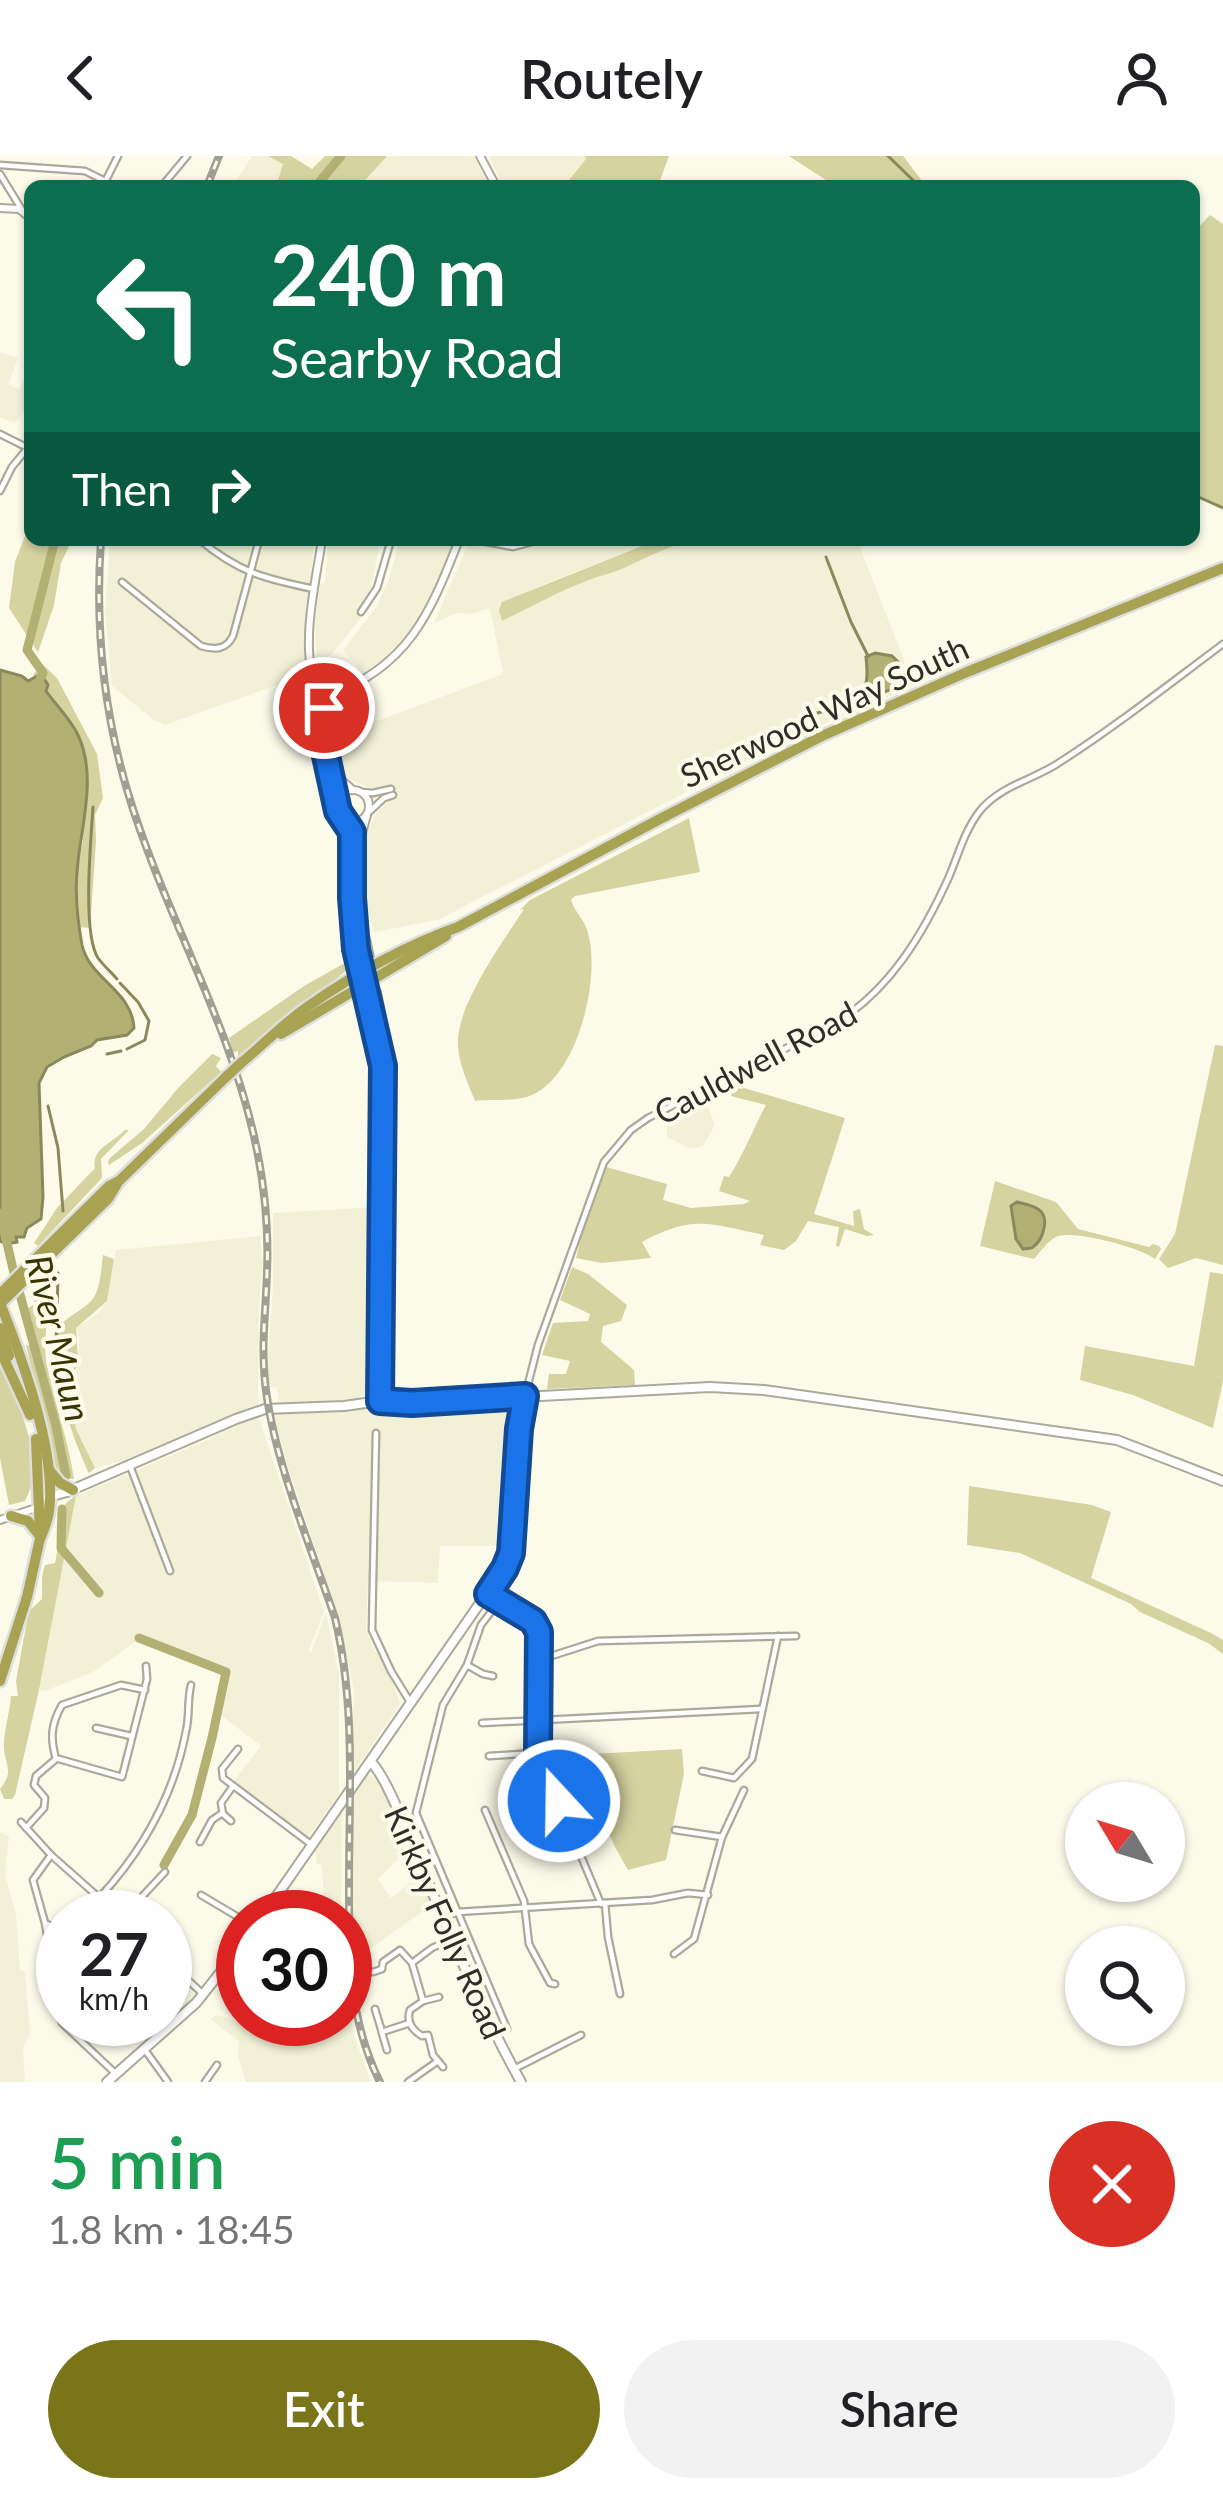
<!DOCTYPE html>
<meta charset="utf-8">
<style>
body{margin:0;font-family:Lato,sans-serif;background:#f2f2f2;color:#202124;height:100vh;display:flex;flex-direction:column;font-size:45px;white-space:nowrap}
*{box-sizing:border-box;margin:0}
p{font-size:39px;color:#757577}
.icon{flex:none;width:66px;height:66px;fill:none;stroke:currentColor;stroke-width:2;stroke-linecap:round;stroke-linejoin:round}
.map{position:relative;height:1926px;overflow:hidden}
.drawer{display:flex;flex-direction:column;background:#fff;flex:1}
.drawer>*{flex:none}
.top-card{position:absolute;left:24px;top:24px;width:1176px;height:366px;border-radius:18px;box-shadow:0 3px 9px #0004;background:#0b6e4f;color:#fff;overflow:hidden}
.needle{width:78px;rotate:308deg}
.fabs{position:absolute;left:1065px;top:1626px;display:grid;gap:24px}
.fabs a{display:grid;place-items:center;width:120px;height:120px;border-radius:50%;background:#fff;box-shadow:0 3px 9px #0004;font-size:60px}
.speed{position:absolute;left:36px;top:1734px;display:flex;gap:24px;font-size:60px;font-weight:700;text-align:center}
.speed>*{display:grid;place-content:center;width:156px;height:156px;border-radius:50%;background:#fff;box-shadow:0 3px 9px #0004;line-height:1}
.speed small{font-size:30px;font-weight:400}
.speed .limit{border:18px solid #d22;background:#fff;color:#111}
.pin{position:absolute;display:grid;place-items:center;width:102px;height:102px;color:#fff;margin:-51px;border:6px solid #fff;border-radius:50%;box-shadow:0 3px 12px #0007}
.me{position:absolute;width:132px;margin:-66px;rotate:339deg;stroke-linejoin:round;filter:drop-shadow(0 0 9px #0008)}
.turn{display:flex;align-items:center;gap:42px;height:252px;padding:0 48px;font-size:54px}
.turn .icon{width:156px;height:156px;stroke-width:2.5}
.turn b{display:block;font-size:84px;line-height:102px}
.then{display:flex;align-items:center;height:114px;padding:0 48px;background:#0003;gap:24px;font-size:45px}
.round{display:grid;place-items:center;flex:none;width:126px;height:126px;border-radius:63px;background:#f2f2f2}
.head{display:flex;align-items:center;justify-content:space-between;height:204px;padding:0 48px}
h1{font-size:72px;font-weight:600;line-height:90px;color:#1e9e55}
.action{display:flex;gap:24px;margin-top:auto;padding:24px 48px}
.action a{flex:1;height:138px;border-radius:72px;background:#7a7519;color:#fff;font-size:48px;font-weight:600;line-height:138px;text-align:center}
.action a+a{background:#f2f2f2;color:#202124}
header{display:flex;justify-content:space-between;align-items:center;height:156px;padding:0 48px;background:#fff;font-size:54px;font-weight:600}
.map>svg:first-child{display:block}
.built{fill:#f2f1d8}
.green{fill:#d5d3a0}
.water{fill:#b3b073;stroke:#8b895c;stroke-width:3}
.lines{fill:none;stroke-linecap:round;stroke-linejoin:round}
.stream{stroke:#8b895c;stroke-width:3}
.river{stroke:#b3b073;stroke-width:9}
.minor-casing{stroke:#abaa9a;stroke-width:9}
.tertiary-casing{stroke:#abaa9a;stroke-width:10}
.secondary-casing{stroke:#abaa9a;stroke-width:12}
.trunk-casing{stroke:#dededd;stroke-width:15}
.minor{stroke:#fff;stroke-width:4.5}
.tertiary{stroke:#fff;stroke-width:6}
.secondary{stroke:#fff;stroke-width:8}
.trunk{stroke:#a8a353;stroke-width:10}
.rail-casing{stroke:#9f9f93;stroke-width:8}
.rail{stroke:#fcfbea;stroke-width:3;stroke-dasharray:9;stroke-linecap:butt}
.trunk-bridge-casing{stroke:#dededd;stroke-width:15;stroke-linecap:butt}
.trunk-bridge{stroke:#a8a353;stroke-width:10}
.route-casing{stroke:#114b97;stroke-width:30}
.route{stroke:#1a73e8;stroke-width:21}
.labels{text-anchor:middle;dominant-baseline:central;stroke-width:9;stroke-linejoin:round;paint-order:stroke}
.street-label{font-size:33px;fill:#2e2e28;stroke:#fcfbea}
.water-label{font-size:36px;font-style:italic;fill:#383502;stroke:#fcfbea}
</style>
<header><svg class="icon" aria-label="back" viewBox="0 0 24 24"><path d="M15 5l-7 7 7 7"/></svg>Routely<svg class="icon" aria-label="person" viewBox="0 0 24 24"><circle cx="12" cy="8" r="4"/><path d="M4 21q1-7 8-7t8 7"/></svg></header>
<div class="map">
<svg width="1223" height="1926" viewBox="0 0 1223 1926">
<rect width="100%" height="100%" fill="#fcfbea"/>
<g class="built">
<polygon points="252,0 268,0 283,7 276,30 233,30"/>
<polygon points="387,0 474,0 490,30 360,30"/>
<polygon points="489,0 585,0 586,3 564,30 503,30"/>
<polygon points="0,196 18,202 8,229 20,233 23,225 30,228 30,249 14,267 0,261"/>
<polygon points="110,384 314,384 303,515 299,521 165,569 154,564 112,530 105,456"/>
<polygon points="328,384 381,384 371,431 358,453 365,457 332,498 317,509 315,470 320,428 325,427"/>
<polygon points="400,384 454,384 438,430 421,463 384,507 363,520 360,513 343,494 377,450 388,426"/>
<polygon points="470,384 657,384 544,428 492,452 666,384 857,384 904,504 909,532 787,584 438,764 374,776 363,739 364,684 377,655 393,642 390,630 371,632 346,622 334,610 328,583 503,518 490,452 472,458 457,457 434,467"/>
<polygon points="704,942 715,969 703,990 691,993 667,981 667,961"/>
<polygon points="376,1051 371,1232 364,1240 356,1243 279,1248 277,1231 268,1232 267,1214 273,1133 273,1057"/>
<polygon points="260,1080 263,1106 259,1147 258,1251 138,1301 95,1312 76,1273 72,1248 70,1234 75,1224 79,1185 76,1172 100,1156 107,1145 116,1094"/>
<polygon points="507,1247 513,1256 507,1390 440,1390 438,1427 368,1425 366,1474 374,1494 386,1508 400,1547 352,1619 354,1537 350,1514 330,1436 285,1303 274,1258 379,1251 482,1251"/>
<polygon points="259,1262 324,1456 308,1496 311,1497 326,1456 339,1519 339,1638 307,1683 233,1626 261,1590 217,1556 227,1513 139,1483 95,1515 45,1535 39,1534 76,1340 207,1284 234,1269"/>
<polygon points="367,1617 380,1627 407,1685 408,1693 378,1723 391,1742 419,1719 433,1748 353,1805 352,1640"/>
<polygon points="342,1652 341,1761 325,1761 322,1709 317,1708 315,1694"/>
<polygon points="0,1677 9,1680 5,1719 16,1758 20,1814 25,1815 30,1877 23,1892 25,1926 0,1926"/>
<polygon points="345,1837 354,1879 371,1926 246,1926 238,1901 239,1885 210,1863 217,1859 249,1870 255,1863 345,1863"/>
</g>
<g class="green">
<polygon points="268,0 291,0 312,13 325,0 387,0 360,30 276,30 283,8"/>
<polygon points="585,0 669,0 658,30 564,30 586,3"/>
<polygon points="789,0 903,0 926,30 835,30"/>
<polygon points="1210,59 1223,68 1223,351 1194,341 1194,76"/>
<polygon points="30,367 30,384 72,384 61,407 54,449 38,496 9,452 15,406"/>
<path d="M657,384H698C671,388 650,400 626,411C614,417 601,419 589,424C559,435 531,451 502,465L499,454L502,446Z"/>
<polygon points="42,508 57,522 97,598 103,642 95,659 96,685 90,772 79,771 77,716 83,685 86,604 78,577 33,519"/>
<path d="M689,662L700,716L575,740L571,744C575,757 585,764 588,777C601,822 578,919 532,939C517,946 492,943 475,945C468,927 459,909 458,890C455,851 503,786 524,753L520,754L530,744Z"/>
<polygon points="350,804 351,811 238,900 238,895 232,897 229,882 304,830"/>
<polygon points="1215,889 1223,890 1223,1109 1196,1102 1168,1112 1159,1103 1175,1078"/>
<polygon points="212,898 221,902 216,910 221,916 142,987 109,1009 108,1005 111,1001 144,973 179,931"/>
<path d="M734,929L845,962L814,1058L854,1070L853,1055L860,1053L864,1073L874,1079L867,1080L845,1073L839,1091L836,1090L839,1071L808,1065L796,1085L784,1094L760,1089L764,1079C709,1068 694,1058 642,1086L651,1102L602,1107L576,1102L586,1061L606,1011L667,1028L663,1044L691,1052L744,1048L750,1045L719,1035L724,1020L729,1021C744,998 753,973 766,949L731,940Z"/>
<path d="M125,974H129L101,1003L102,1022L38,1090L34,1087L57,1052L95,1012C91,992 113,987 125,974Z"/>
<path d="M995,1025L1056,1046L1078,1073L1149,1091L1153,1088L1159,1090L1161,1093L1155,1103C1141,1092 1073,1073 1056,1081C1048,1085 1040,1096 1034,1103L980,1090Z"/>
<path d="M103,1099L114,1103L107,1145L76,1172L78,1203L71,1234L72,1248L76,1273L95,1312L89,1317C77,1293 41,1197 56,1174C65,1161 82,1155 92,1144C101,1133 101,1112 103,1099Z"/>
<polygon points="572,1111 588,1118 627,1149 621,1165 603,1170 601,1186 634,1214 635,1229 547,1233 549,1218 566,1218 570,1205 542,1199 553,1167 588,1165 590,1158 560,1144"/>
<polygon points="1210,1116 1223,1118 1223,1225 1213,1272 1133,1239 1080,1224 1085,1190 1194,1210"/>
<path d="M44,1118C55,1145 42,1174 46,1203C53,1243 68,1282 74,1323C64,1323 60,1318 54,1310L26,1189L32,1190L22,1156L35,1148L32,1137Z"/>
<path d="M0,1207C17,1246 48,1305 25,1345L9,1349L0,1302Z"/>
<polygon points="969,1330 1092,1349 1111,1356 1091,1422 1213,1478 1223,1484 1223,1498 1208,1487 1140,1456 1131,1448 1020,1397 967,1389"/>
<path d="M76,1340L39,1534L15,1639L12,1643H4L0,1633C14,1615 6,1612 4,1593C3,1577 10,1556 11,1540H18L16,1525L27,1465L29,1455L42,1443C43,1429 40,1423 45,1409L55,1407C62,1380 46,1357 76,1340Z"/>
<polygon points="682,1593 684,1618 666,1704 628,1714 615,1691 575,1599"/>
</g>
<g class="water">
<path d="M875,497L892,500L899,507L900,530L839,553L838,550C867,537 869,531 866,501Z"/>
<path d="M0,514L22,520L28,525L41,518L48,529L46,535C56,549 71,564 78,579C98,622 80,672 77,716C75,739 78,767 82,789C90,824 132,834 134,872L127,879L97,884L91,890L64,901L47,911L39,927L43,1041L41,1063L27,1072L24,1081H16L17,1086L7,1088L0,1085Z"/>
<path d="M1017,1046C1024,1048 1032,1049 1038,1053C1050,1060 1044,1083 1033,1091C1031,1093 1027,1092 1023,1093L1016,1083L1011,1050Z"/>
</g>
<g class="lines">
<g class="stream">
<polyline points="888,0 919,30"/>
<polyline points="1194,339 1223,352"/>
<polyline points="826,401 851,466 868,500"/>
<polyline points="813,558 838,552"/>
<path d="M93,651C91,683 82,777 98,802C103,809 111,816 117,823"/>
<polyline points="120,827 138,846 149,865 145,884 127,893"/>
<polyline points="107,898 121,895"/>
<polyline points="48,950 58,992 63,1055"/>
<polyline points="58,1117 56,1205 71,1267"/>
</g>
<g class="river">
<polyline points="316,30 341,0"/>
<polyline points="36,531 43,517 27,494 55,384"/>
<polyline points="0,1057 13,1113 56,1270 66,1320"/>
<polyline points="62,1353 61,1392 99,1437"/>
<polyline points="139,1482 226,1516 212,1582 192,1659 164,1709"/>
</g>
<g class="minor-casing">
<g id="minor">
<polyline points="0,9 85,15 105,25"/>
<polyline points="0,18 22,54"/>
<polyline points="103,30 118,0"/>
<polyline points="162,30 187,0"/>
<polyline points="0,278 28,292"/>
<polyline points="0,335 12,311 30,289"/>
<path d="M200,384C238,416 265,423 314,433"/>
<polyline points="476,384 513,391 539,384"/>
<path d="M122,426L201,490C215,494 226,494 233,480L259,384"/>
<polyline points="361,456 377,432 391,384"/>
<polyline points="361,636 373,637 391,633"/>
<polyline points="369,656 384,642 393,639"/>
<path d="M525,1240L538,1189L604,1006L631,974L648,962L836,867C890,833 922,780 948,723C958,700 964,676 979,656C998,631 1032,624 1057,608C1115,571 1168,529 1223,488"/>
<polyline points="376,1277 372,1474 391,1515 410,1546"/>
<polyline points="130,1310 170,1415"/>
<polyline points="489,1438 533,1465 539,1476 538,1597 601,1748"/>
<polyline points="500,1444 481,1469 467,1509 443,1549 416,1657 507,1873"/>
<polyline points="539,1504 598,1485 796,1480"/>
<polyline points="467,1509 483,1518 493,1520"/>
<polyline points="482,1567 761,1553"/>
<polyline points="96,1572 131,1580"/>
<polyline points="238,1593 222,1613 223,1622 312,1689"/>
<polyline points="489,1600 537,1597"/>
<polyline points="59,1603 122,1621 147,1523 146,1510"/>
<polyline points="702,1615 734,1622 752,1603 778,1480"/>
<polyline points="485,1654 524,1745 529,1788 550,1827 555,1828"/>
<polyline points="231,1665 223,1658 221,1647 233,1630"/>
<polyline points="21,1666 51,1699 121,1761"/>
<path d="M26,1672L44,1652L45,1642L34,1629L36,1620L56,1603C50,1582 51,1568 62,1549L121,1529L145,1534"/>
<polyline points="675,1674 722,1681"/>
<polyline points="200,1686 212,1664 221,1658"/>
<polyline points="51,1699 33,1724 45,1767 62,1867 116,1918"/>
<polyline points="201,1739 243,1764"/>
<path d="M100,1741C144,1693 174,1639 186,1575C190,1559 187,1545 191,1529"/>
<polyline points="605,1747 608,1781 620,1838"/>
<polyline points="123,1761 165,1716"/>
<polyline points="444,1762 457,1756 652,1744 688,1737 708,1739"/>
<polyline points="46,1768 63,1773"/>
<polyline points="674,1798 694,1783 722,1681 744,1634"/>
<polyline points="165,1803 203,1838"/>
<path d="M412,1807L423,1845L410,1854C406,1866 412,1874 422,1880L428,1879L433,1899L443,1911"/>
<polyline points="373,1816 382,1813 383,1806 400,1794 412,1807 432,1792 452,1783"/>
<polyline points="423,1845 439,1841"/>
<polyline points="375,1853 382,1876 410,1867"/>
<polyline points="382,1877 387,1894"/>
<polyline points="78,1881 90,1863"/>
<polyline points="145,1894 168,1926"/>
<polyline points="514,1913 581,1879"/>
<polyline points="205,1926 217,1909"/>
<polyline points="408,1926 438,1905"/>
</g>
</g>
<g class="tertiary-casing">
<g id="tertiary">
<polyline points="480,0 496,30"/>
<polyline points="0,52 19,53 30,62"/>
<circle cx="323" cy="545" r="7"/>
<path d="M319,539C298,496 315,430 322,384"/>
<path d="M328,540C408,511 430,458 459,384"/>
<polyline points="324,552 323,586 336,645"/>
<polyline points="331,615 353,634"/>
<circle cx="353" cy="650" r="16"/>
<polyline points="343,663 353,682 354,772 360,813"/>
<polyline points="359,759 358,692 367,659"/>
<polyline points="366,783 372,811"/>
<polyline points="363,832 373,872"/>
<polyline points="377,836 385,877 380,1245"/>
<polyline points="0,1364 36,1352"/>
</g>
</g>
<g class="secondary-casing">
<g id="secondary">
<polyline points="48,1341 67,1336 236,1263 265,1253 344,1250 380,1245 412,1247 710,1231 764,1234 1117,1284 1223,1325"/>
<path d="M372,1607C389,1626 405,1673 416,1698C449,1775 480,1853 521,1926"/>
<polyline points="262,1761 505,1411 510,1397 519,1273 525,1240"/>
<polyline points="107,1926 196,1847 243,1788"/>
</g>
</g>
<g class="trunk-casing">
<g id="trunk">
<polyline points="358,756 366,822"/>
<polyline points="370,821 378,873 377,889"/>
<polyline points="281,878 446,780"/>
<path d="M241,907C263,889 283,868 307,851C353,819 405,790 458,771L658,664L822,580L967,516L1223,412"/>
<polyline points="0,1138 109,1030 119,1025 226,921"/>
<path d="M0,1147C22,1202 57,1296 49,1355C48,1364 44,1373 41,1381"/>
<polyline points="0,1148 108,1043 117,1028"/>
<polyline points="0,1172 9,1200"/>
<polyline points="0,1194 30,1259"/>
<polyline points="36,1283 40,1378"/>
<polyline points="50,1315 60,1327 73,1334"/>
<polyline points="11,1360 28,1365 39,1379"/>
<polyline points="0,1525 27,1441 41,1378"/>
</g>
</g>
<use href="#minor" class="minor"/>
<use href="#tertiary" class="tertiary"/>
<use href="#secondary" class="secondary"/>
<use href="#trunk" class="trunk"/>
<g class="rail-casing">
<g id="rail">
<polyline points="207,30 219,0"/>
<path d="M101,384C95,470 103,554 128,637C163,754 227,861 254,980C264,1025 269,1070 267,1116C266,1153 261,1189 265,1226C273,1303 310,1388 335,1462C356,1549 349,1640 349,1728C349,1798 348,1862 380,1926"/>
</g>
</g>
<use href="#rail" class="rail"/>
<g class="trunk-bridge-casing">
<polyline id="trunk-bridge" points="226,921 241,907"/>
</g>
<use href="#trunk-bridge" class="trunk-bridge"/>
</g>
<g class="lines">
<g class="route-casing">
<polyline id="route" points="324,552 323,586 338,655 352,676 352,742 356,793 383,910 380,1245 412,1247 525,1240 519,1273 511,1397 505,1412 488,1438 533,1465 539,1476 538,1597 559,1645"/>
</g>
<use href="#route" class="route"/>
</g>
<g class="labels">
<g class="street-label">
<text transform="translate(824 555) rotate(-25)">Sherwood Way South</text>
<text transform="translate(755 906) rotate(-28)">Cauldwell Road</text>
<text transform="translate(446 1766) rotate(66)">Kirkby Folly Road</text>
</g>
<g class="water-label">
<text transform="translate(59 1182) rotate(76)">River Maun</text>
</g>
</g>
</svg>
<div class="fabs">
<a><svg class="needle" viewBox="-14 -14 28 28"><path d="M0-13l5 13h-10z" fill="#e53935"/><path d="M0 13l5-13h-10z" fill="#757577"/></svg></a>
<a><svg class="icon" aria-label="search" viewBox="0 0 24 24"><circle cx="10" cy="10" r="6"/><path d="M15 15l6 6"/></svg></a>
</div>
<div class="speed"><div>27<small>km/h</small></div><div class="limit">30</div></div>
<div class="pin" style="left:324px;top:552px;background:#d93025"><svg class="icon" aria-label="arrive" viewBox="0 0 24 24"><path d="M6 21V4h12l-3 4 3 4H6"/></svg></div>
<svg class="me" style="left:559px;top:1645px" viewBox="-20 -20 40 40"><circle r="17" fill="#1a73e8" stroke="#fff" stroke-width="3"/><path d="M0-11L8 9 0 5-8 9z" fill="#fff"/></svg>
<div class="top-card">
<div class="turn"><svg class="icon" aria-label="left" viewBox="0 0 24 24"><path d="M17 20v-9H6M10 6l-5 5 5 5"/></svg><div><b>240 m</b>Searby Road</div></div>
<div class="then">Then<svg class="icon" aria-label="right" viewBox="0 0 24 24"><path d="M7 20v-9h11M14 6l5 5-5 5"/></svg></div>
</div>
</div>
<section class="drawer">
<div class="head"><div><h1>5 min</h1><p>1.8 km · 18:45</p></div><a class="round" style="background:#d93025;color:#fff"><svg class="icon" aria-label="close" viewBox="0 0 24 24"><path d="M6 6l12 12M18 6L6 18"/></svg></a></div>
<div class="action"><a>Exit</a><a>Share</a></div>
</section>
